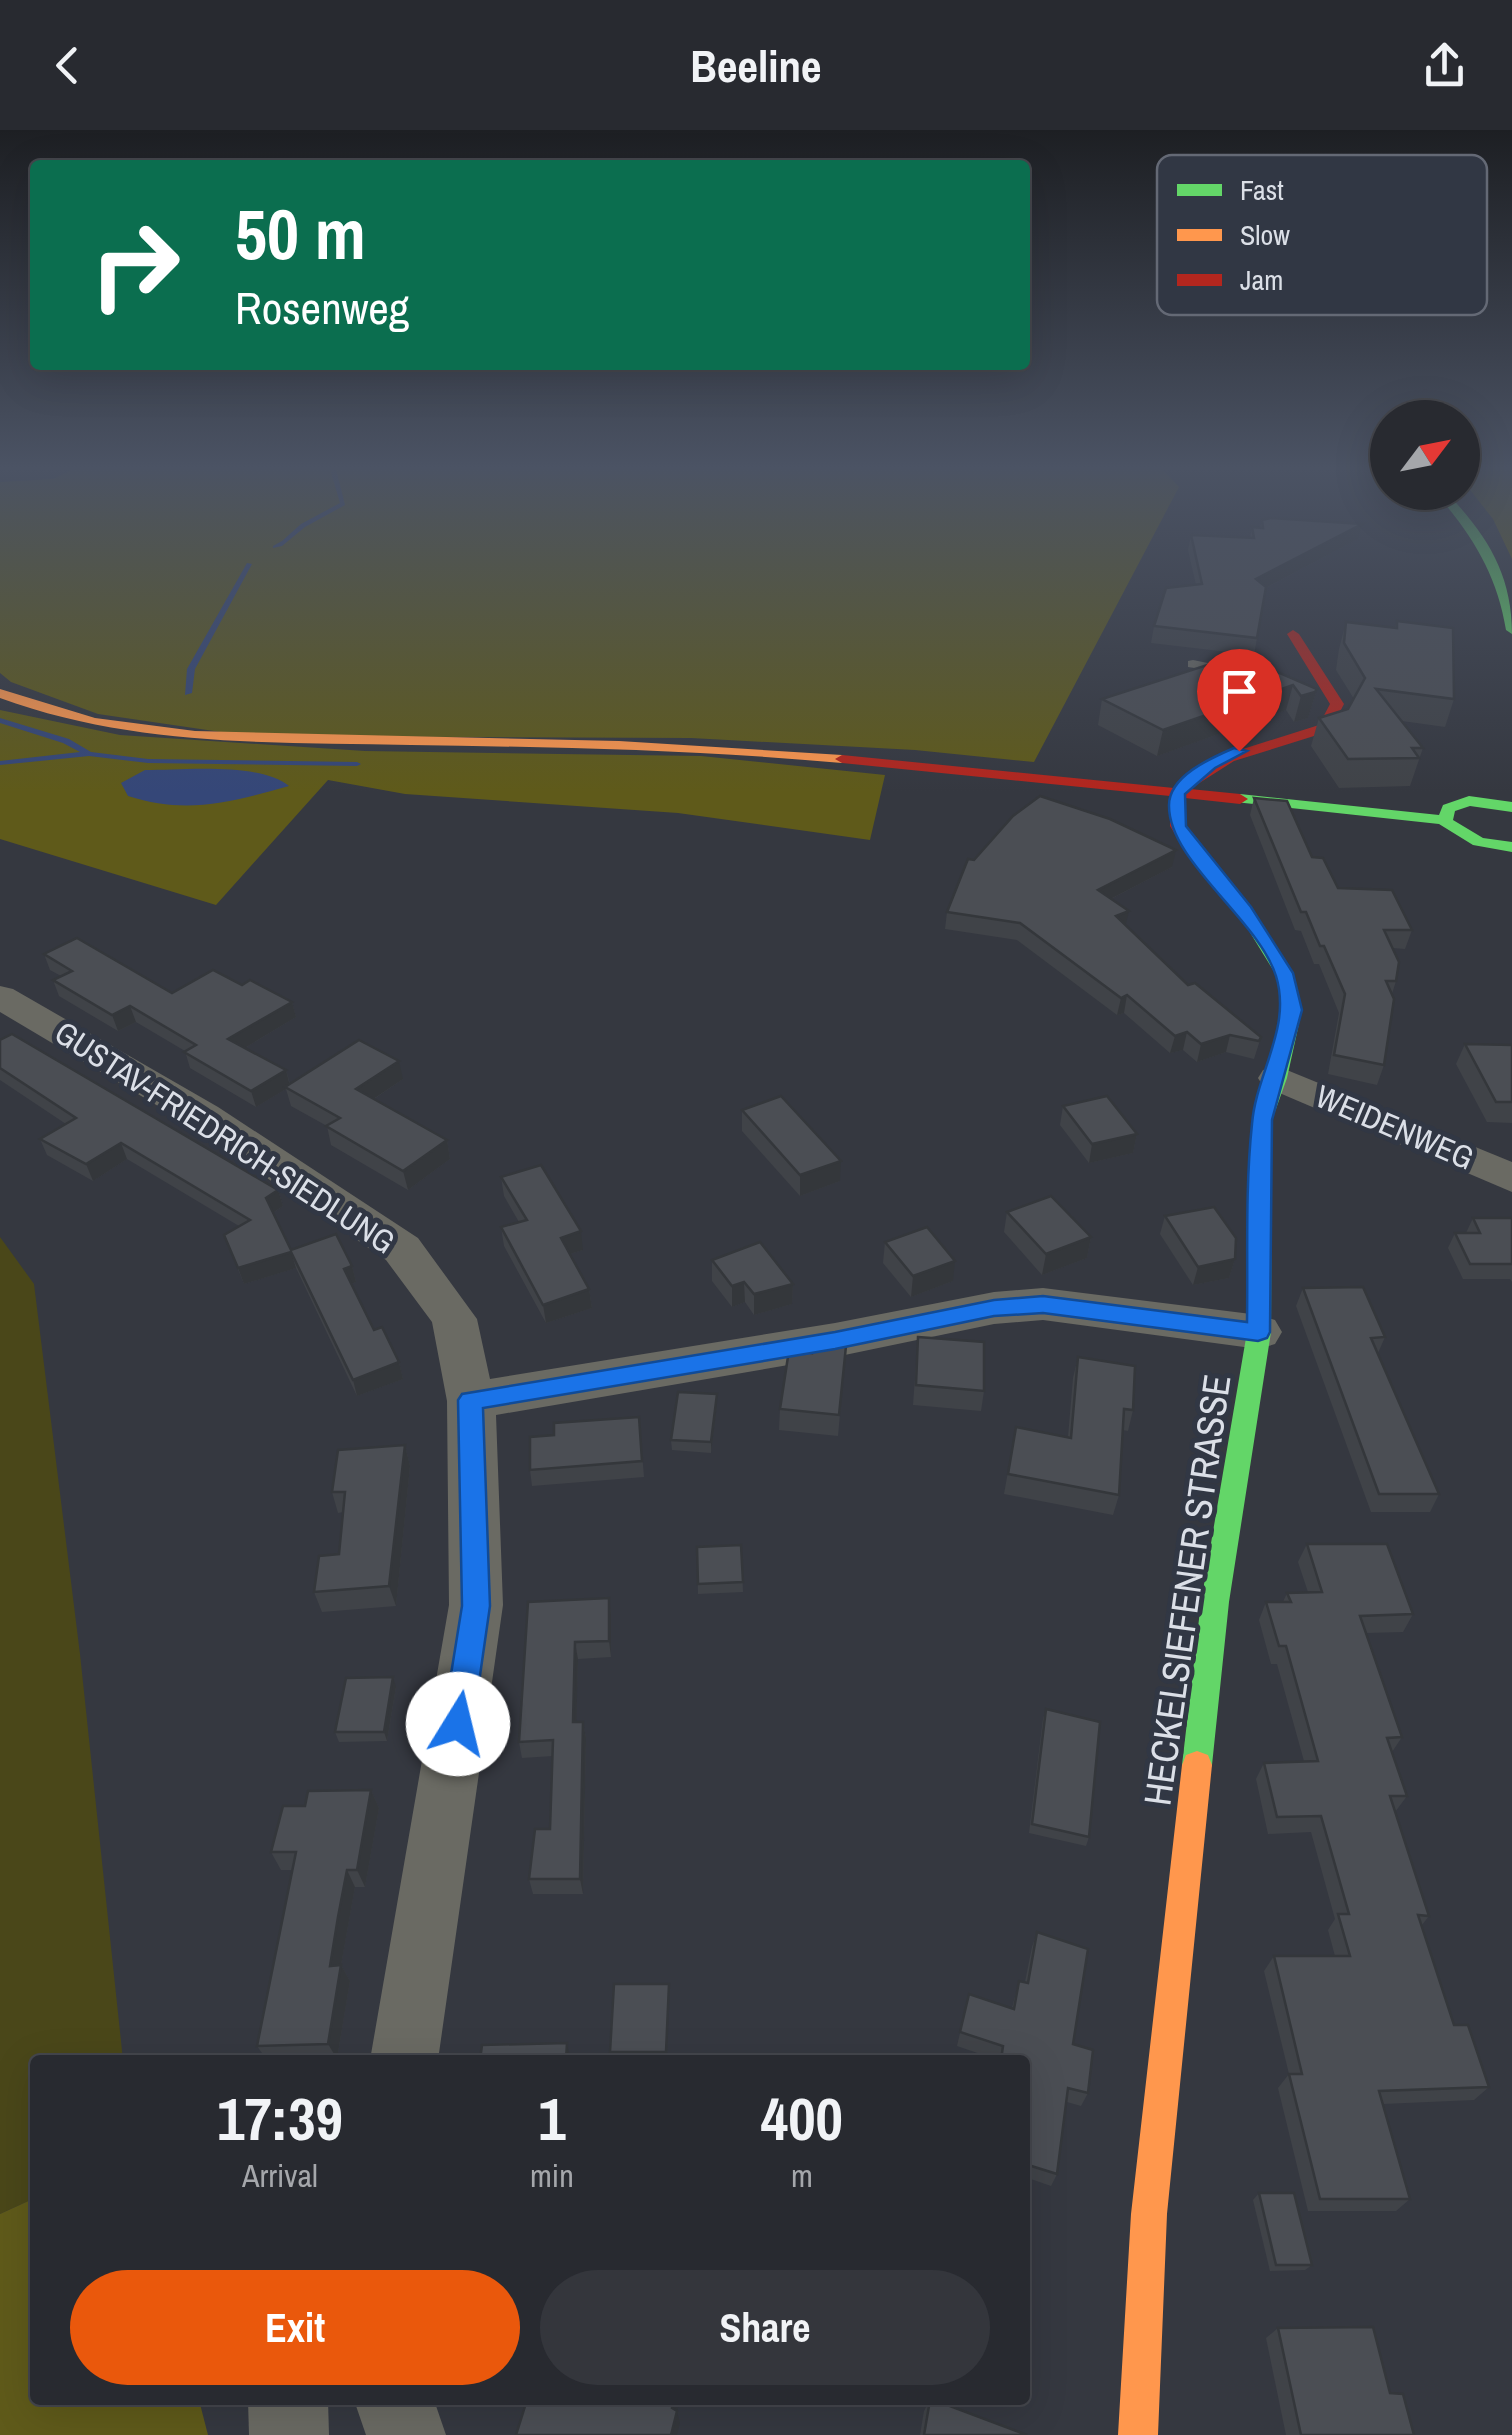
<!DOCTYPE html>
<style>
body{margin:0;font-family:"Archivo Narrow",sans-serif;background:#34363c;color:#f1f3f6;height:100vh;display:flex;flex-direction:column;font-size:38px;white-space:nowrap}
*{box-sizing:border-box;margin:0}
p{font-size:32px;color:#a5a7ab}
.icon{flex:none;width:55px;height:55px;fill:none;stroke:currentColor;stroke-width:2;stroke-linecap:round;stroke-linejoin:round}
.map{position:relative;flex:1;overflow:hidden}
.sheet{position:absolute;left:30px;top:1925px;width:1000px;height:350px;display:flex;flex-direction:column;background:#282a30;border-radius:10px;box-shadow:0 10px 40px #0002,0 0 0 2px #44464c}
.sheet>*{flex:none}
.hud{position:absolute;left:30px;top:30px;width:1000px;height:210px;border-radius:10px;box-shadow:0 10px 40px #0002,0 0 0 2px #44464c;background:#0b6e4f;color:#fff;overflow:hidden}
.needle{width:65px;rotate:58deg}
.tools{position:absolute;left:1370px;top:270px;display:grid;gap:20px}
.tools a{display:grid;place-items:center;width:110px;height:110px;border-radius:50%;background:#282a30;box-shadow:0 10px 40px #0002,0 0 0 2px #44464c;font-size:50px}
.pin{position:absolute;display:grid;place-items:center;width:85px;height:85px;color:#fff;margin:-102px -42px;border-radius:50% 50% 50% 0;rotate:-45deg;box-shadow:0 0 10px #0007}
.pin .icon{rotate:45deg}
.me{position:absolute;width:110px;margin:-55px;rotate:9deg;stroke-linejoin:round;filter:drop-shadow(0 0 8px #0008)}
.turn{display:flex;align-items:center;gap:35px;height:210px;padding:0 40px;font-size:45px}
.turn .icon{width:130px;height:130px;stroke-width:2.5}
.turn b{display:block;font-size:70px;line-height:85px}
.eta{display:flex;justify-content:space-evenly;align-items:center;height:170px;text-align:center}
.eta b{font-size:60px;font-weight:700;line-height:70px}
.action{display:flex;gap:20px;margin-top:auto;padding:20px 40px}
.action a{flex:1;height:115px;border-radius:60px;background:#ea580c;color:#fff;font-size:40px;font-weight:700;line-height:115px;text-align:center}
.action a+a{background:#34363c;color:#f1f3f6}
header{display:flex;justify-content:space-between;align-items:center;height:130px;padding:0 40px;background:#282a30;font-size:45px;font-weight:700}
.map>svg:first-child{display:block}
.green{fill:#4a4719}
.forest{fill:#5f5a1a}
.water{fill:#354778}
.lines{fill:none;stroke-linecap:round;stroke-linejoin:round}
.stream{fill:#354778;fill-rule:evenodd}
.lane{fill:#6a6a63;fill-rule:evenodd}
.street{fill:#6a6a63;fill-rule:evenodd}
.fast{fill:#63d668;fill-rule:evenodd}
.slow{fill:#ff974d;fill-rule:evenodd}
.jam{fill:#b3261e;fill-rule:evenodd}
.wall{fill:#404348}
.shaded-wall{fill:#34373b}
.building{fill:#4b4e54;stroke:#34373b;stroke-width:2.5}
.route{fill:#1a73e8;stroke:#114b97;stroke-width:2.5}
.labels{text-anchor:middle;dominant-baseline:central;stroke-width:10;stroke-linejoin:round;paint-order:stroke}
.street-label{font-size:32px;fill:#dbdfe7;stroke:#313744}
.near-street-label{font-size:38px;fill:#dbdfe7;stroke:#313744}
.key{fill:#313744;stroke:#646975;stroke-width:2.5}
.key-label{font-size:28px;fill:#dbdfe7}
</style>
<header><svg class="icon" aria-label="back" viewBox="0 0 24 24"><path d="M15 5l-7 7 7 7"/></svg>Beeline<svg class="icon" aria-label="share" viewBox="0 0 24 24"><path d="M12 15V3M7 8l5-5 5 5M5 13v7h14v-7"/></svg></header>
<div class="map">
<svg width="1512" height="2305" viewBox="0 0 1512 2305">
<rect width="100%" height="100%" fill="#353840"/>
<polygon class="green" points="0,1107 34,1154 80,1524 123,1930 35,1930 35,2068 0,2084"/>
<g class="forest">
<polygon points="74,339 1162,339 1179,357 1034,632 915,620 691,608 248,606 98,584 11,552 0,543 0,352 53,349"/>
<polygon points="1462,339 1512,339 1512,429 1493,389 1463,351"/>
<polygon points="0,580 120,605 365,621 701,626 885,645 870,710 678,683 405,664 328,650 216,775 0,709"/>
<polygon points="35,2068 35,2270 199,2270 208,2305 0,2305 0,2084"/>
</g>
<path class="water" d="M145,640C183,640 260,632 289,656C231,672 187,685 128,666L121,653Z"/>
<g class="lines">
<g class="stream">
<polygon points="330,339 336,339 345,375 305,397 282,416 273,418 273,416 282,411 301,394 340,373"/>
<polygon points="247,433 252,434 195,539 192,563 185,565 187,539"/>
<polygon points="0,588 69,609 91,622 148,629 357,632 361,634 357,636 148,633 89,626 0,635 0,631 80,622 63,613 0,593"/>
</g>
<polygon class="lane" points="1193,530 1242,540 1235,544 1188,537 1188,531"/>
<g class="street">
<polygon points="0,856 13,859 218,977 418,1108 477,1189 490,1249 835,1193 994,1162 1043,1158 1259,1185 1275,1190 1282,1202 1275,1214 1259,1219 1043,1190 994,1194 835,1227 496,1285 503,1475 438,1930 370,1930 449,1475 447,1271 432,1192 386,1130 190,995 0,882"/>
<polygon points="1277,936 1512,1032 1512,1062 1263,956 1258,948 1263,940"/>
<polygon points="248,2270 328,2270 329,2305 249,2305"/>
<polygon points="354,2270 434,2270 446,2305 366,2305"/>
</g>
<g class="fast">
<path d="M1435,362H1446C1487,405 1512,444 1512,504L1506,500C1497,444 1472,405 1435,362Z"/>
<polygon points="1240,664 1439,685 1443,675 1469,666 1512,672 1512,682 1470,676 1455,681 1453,690 1483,708 1512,712 1512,722 1473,715 1439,694 1235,672 1235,666"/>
<polygon points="1181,708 1193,708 1251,777 1293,843 1302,880 1287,948 1272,990 1271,1202 1229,1472 1212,1635 1208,1645 1197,1649 1186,1645 1182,1635 1201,1472 1247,1202 1252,990 1267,948 1284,880 1275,843 1238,783 1181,714"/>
</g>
<g class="slow">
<path d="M0,559L95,588L195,601L619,611L842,625L849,629L842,633C699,620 555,617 411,615C271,612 134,617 0,568Z"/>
<polygon points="1197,1621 1208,1625 1212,1635 1167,2084 1158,2305 1118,2305 1131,2084 1182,1635 1186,1625"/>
</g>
<polygon class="jam" points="1293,500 1299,504 1344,574 1330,601 1234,631 1190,659 1240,664 1248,669 1240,674 1185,668 1186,696 1195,711 1193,714 1181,714 1170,696 1170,666 842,633 835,629 842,625 1174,658 1224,625 1319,595 1330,574 1287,504"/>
</g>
<g class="wall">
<polygon points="1262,390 1358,409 1266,458 1254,525 1151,513 1154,496 1196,455 1188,420 1191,405 1250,408 1252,397 1260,398"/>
<polygon points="1397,491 1454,569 1445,597 1402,591 1423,618 1410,656 1339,658 1311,616 1319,588 1348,579 1354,569 1336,540 1339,519 1346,492 1395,498"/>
<polygon points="1238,525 1317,559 1308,588 1294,592 1286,580 1157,626 1098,595 1102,569"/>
<polygon points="1254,668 1312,727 1338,758 1412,800 1405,819 1393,818 1396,851 1392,864 1384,935 1377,955 1328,944 1339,883 1319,834 1314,834 1301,801 1295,800 1250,685"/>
<polygon points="974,730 1172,737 1111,769 1126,795 1188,855 1261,907 1254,929 1226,922 1197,932 1183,920 1170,923 1124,883 1117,885 1017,810 945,799 947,782"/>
<polygon points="44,824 172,863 242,855 292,872 296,887 245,918 286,940 290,954 403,949 374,969 447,1010 450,1029 408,1060 331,1015 327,996 291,976 286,959 256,977 190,938 185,921 136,892 118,901 59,866 53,850 61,846 50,840"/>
<polygon points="0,910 278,1060 283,1076 273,1083 291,1120 352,1136 356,1152 351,1154 374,1200 399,1232 403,1249 357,1266 296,1138 244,1154 224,1105 239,1096 127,1029 93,1051 47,1025 40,1009 66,994 0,950"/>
<polygon points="1465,914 1512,915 1512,993 1487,992 1456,934"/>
<polygon points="1063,976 1137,1004 1133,1023 1089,1033 1060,995"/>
<polygon points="742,980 840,1051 800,1066 742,1001"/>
<polygon points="501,1047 583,1120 570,1124 589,1159 592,1178 546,1193 504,1116 501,1097 519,1092 504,1066"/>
<polygon points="1007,1082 1091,1107 1087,1128 1042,1145 1004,1102"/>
<polygon points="1165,1086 1235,1129 1229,1148 1193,1155 1160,1104"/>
<polygon points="1473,1088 1512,1088 1512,1152 1510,1149 1463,1149 1448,1118 1455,1103 1466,1103"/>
<polygon points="885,1112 953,1151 911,1167 883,1133"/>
<polygon points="712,1130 793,1154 792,1174 754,1185 745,1172 732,1177 712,1151"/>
<polygon points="1303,1158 1385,1207 1378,1223 1439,1364 1430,1382 1371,1382 1296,1176"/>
<polygon points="918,1207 984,1261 981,1281 913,1275"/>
<polygon points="846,1216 838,1306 779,1300 780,1279 812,1223"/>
<polygon points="1078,1227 1133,1280 1128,1301 1123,1300 1119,1365 1113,1385 1004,1364 1016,1297 1068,1307 1073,1248"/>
<polygon points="717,1275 711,1323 672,1320 671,1310"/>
<polygon points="639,1287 644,1347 532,1356 530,1340 554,1305"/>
<polygon points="405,1315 410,1336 396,1476 322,1482 314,1462 339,1424 343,1382 338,1383 332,1362"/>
<polygon points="1307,1414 1413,1484 1403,1502 1366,1503 1402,1607 1392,1622 1407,1666 1395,1682 1429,1786 1422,1795 1454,1895 1489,1957 1474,1970 1383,1974 1410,2069 1396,2081 1308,2081 1278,1958 1289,1944 1264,1841 1274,1826 1335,1826 1328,1800 1335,1789 1311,1702 1268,1704 1256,1649 1264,1633 1304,1631 1277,1534 1271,1534 1259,1490 1266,1472 1283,1472 1287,1463 1308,1462 1298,1432"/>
<polygon points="741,1415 743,1462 698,1464 697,1417"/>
<polygon points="609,1468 611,1485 611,1527 578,1529 576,1592 583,1592 586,1608 583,1764 533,1764 529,1749 550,1699 553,1626 522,1628 519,1612 528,1472"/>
<polygon points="396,1557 387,1611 339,1612 335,1602"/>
<polygon points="1046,1579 1089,1707 1086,1716 1029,1703 1043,1589"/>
<polygon points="371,1660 379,1678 365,1757 355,1757 341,1835 350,1851 337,1929 267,1930 257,1916 292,1740 281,1740 271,1722 305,1676"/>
<polygon points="1037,1802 1088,1963 1081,1976 1067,1972 1057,2044 1051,2056 1025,2047 1025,1930 998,1930 957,1916 969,1864 1012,1878 1019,1851 1025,1852 1032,1817"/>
<polygon points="669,1862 667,1930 612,1930 610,1922"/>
<polygon points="1259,2063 1312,2135 1305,2140 1270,2141 1253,2070"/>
<polygon points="1278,2198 1390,2263 1414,2305 1286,2305 1266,2208"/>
<polygon points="930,2270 1027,2305 920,2305 924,2281"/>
</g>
<g class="shaded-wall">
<polygon points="1362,394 1358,409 1252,465 1256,449"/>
<polygon points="1293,555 1286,580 1157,626 1163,600"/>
<polygon points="1317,559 1308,588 1294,592 1301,566"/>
<polygon points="1176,720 1172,737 1095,777 1098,760"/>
<polygon points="1129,781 1125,798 1116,786"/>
<polygon points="1127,865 1124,883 1117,885 1121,868"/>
<polygon points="292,872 296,887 233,925 228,909"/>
<polygon points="130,876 136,892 118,901 112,885"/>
<polygon points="1187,902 1183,920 1170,923 1175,906"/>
<polygon points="1230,905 1226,922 1197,932 1201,914"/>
<polygon points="399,931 403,949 360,978 356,959"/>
<polygon points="286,940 290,956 285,957 286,959 256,977 251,961"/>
<polygon points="1137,1004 1133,1023 1089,1033 1092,1014"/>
<polygon points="447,1010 450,1029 408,1060 403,1041"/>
<polygon points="121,1013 127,1029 93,1051 86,1034"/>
<polygon points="841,1031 840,1051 800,1066 800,1045"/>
<polygon points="278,1060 283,1076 271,1084 266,1068"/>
<polygon points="581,1101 583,1120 563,1126 561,1108"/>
<polygon points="1091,1107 1087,1128 1042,1145 1046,1124"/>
<polygon points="291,1122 296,1138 244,1154 238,1138"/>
<polygon points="1235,1129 1229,1148 1193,1155 1198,1137"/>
<polygon points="955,1131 953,1151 911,1167 913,1146"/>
<polygon points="352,1136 356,1152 348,1155 344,1139"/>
<polygon points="744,1152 745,1172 732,1177 732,1156"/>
<polygon points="793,1154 792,1174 754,1185 754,1164"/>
<polygon points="589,1159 592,1178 546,1193 543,1175"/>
<polygon points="399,1232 403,1249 357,1266 353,1250"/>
<polygon points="717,1264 717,1275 711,1323 711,1312"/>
<polygon points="405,1315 410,1336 396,1476 389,1456"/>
<polygon points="609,1468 611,1485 611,1527 609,1511"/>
<polygon points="575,1512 578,1529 576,1608 573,1592"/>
<polygon points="393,1547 396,1557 387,1611 384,1602"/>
<polygon points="583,1592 586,1608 583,1764 580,1749"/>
<polygon points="371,1660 379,1678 365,1757 357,1740"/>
<polygon points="347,1740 355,1757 338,1852 330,1836"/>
<polygon points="341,1835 350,1851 337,1929 328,1914"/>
<polygon points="669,1854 669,1862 667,1930 666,1922"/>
<polygon points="567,1913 571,1930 566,1930"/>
<polygon points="674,2270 680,2270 676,2287 677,2281 680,2293 677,2305 671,2305 672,2278"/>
</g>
<g class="building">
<polygon points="1271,388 1362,394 1256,449 1266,457 1257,508 1154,496 1166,458 1202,454 1191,405 1254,408 1252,397 1263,398 1262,390"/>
<polygon points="1397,491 1453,498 1454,569 1376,559 1423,618 1412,618 1419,628 1348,629 1319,588 1348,579 1365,548 1344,513 1346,492 1397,498"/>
<polygon points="1238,525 1317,559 1315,562 1301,566 1293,555 1163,600 1102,569"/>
<polygon points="1040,666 1110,689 1176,720 1098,760 1129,781 1116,786 1188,855 1195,853 1261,907 1259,911 1230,905 1201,914 1187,902 1175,906 1127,865 1121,868 1020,793 947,782 968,729 974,730 1013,686"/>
<polygon points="1254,668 1287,671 1312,727 1323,728 1338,758 1392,760 1412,800 1384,800 1399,832 1396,851 1386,851 1394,869 1384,935 1334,925 1345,864 1324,816 1320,816 1306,782 1301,782"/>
<polygon points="77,808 172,863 213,840 242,855 250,850 292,872 228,909 286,940 251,961 184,922 196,915 130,876 112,885 53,850 72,841 44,824"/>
<polygon points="12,904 278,1060 266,1068 291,1120 336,1104 352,1136 344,1139 374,1200 382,1197 399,1232 353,1250 291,1122 238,1138 224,1105 250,1090 121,1013 86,1034 40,1009 76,988 0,938 0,910"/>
<polygon points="359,910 399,931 356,959 447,1010 403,1041 326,996 340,988 285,957"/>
<polygon points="1465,914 1512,915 1512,972 1496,972"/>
<polygon points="781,966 841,1031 800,1045 742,980"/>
<polygon points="1107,966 1137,1004 1092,1014 1063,976"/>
<polygon points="541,1035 581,1101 561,1108 589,1159 543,1175 501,1097 527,1090 501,1047"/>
<polygon points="1051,1066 1091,1107 1046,1124 1007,1082"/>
<polygon points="1214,1077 1236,1108 1235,1129 1198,1137 1165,1086"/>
<polygon points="1473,1088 1512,1088 1512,1134 1470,1134 1455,1103 1480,1103"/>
<polygon points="927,1097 955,1131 913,1146 885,1112"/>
<polygon points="760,1112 793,1154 754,1164 744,1152 732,1156 712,1130"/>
<polygon points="1363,1157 1385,1207 1371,1208 1439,1364 1379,1364 1303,1158"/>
<polygon points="918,1207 984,1212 984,1261 916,1255"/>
<polygon points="813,1214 846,1216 839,1285 780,1279 789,1220 812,1223"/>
<polygon points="1078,1227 1135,1236 1133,1280 1124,1279 1119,1365 1008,1344 1016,1297 1071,1308"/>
<polygon points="678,1262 717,1264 711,1312 671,1310"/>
<polygon points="639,1287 642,1331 530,1340 530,1307 554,1305 554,1293"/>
<polygon points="405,1315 389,1456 314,1462 319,1426 339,1424 345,1362 332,1362 338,1320"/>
<polygon points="1307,1414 1387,1414 1413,1484 1360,1486 1402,1607 1387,1608 1407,1666 1390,1666 1429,1786 1418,1785 1454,1895 1468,1895 1489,1957 1379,1961 1410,2069 1320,2069 1289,1944 1302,1944 1274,1826 1350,1826 1338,1784 1349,1784 1321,1686 1277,1687 1264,1633 1318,1631 1286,1516 1279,1516 1266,1472 1291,1472 1287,1463 1322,1462"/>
<polygon points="741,1415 743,1452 698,1454 697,1417"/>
<polygon points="609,1468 609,1511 575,1512 573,1592 583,1592 580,1749 529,1749 535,1699 550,1699 553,1610 519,1612 528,1472"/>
<polygon points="393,1547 384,1602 335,1602 346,1548"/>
<polygon points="1046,1579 1100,1592 1089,1707 1032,1694"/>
<polygon points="371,1660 357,1740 347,1740 338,1787 330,1836 341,1835 328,1914 257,1916 296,1722 271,1722 283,1676 305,1676 308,1661"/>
<polygon points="1037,1802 1088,1819 1073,1914 1093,1920 1088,1963 1068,1958 1057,2044 1025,2034 1025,1930 1001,1930 1003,1916 960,1902 969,1864 1014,1879 1019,1851 1028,1853"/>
<polygon points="614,1854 669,1854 666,1922 610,1922"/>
<polygon points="567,1913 566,1930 480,1930 482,1915"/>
<polygon points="1259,2063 1294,2063 1312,2135 1276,2135"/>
<polygon points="1373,2197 1390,2263 1403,2264 1414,2305 1301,2305 1278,2198"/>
<polygon points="527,2270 674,2270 672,2278 677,2281 671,2305 516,2305"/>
<polygon points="930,2270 934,2270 1027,2305 924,2305"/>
</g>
<linearGradient id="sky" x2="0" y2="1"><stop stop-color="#1d1f23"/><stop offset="0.51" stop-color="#4b5364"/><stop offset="1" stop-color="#4b5364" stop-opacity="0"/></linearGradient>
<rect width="1512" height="662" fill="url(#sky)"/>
<path class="route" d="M1234,618L1247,621L1215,638L1185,664L1186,696L1251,777L1293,843L1302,880L1272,990L1270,1202L1267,1208L1258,1211L1043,1183L994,1186L835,1219L483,1278L490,1476L473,1594L468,1604L458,1608L448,1604L443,1594L462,1476L458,1270L462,1264L835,1202L994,1170L1043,1166L1247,1192C1248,1126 1245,1059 1252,994C1256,943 1292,898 1276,846C1258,789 1168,731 1169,675C1169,646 1211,628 1234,618Z"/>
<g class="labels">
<g class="street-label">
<text transform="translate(1395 997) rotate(23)">WEIDENWEG</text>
<text transform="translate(225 1007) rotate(33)">GUSTAV-FRIEDRICH-SIEDLUNG</text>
</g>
<g class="near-street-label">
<text transform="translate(1187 1460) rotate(-82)">HECKELSIEFENER STRASSE</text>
</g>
</g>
<rect x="1157" y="25" width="330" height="160" rx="15" class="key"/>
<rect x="1177" y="54" width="45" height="12" fill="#63d668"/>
<rect x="1177" y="99" width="45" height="12" fill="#ff974d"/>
<rect x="1177" y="144" width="45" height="12" fill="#b3261e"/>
<g class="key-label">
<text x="1240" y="70">Fast</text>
<text x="1240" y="115">Slow</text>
<text x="1240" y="160">Jam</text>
</g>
</svg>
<div class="tools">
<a><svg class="needle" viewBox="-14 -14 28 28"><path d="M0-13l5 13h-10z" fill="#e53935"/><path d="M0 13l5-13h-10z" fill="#a5a7ab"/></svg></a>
</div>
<div class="pin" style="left:1239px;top:621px;background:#d93025"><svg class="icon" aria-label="arrive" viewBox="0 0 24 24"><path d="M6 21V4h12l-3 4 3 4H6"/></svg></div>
<svg class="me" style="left:458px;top:1594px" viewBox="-20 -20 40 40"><circle r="19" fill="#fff"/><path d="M0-13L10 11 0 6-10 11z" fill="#1a73e8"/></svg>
<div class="hud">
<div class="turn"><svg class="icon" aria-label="right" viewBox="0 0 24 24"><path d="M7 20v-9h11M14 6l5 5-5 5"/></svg><div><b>50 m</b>Rosenweg</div></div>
</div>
<section class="sheet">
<div class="eta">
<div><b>17:39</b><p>Arrival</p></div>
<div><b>1</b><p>min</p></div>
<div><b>400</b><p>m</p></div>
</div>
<div class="action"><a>Exit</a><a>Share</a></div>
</section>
</div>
